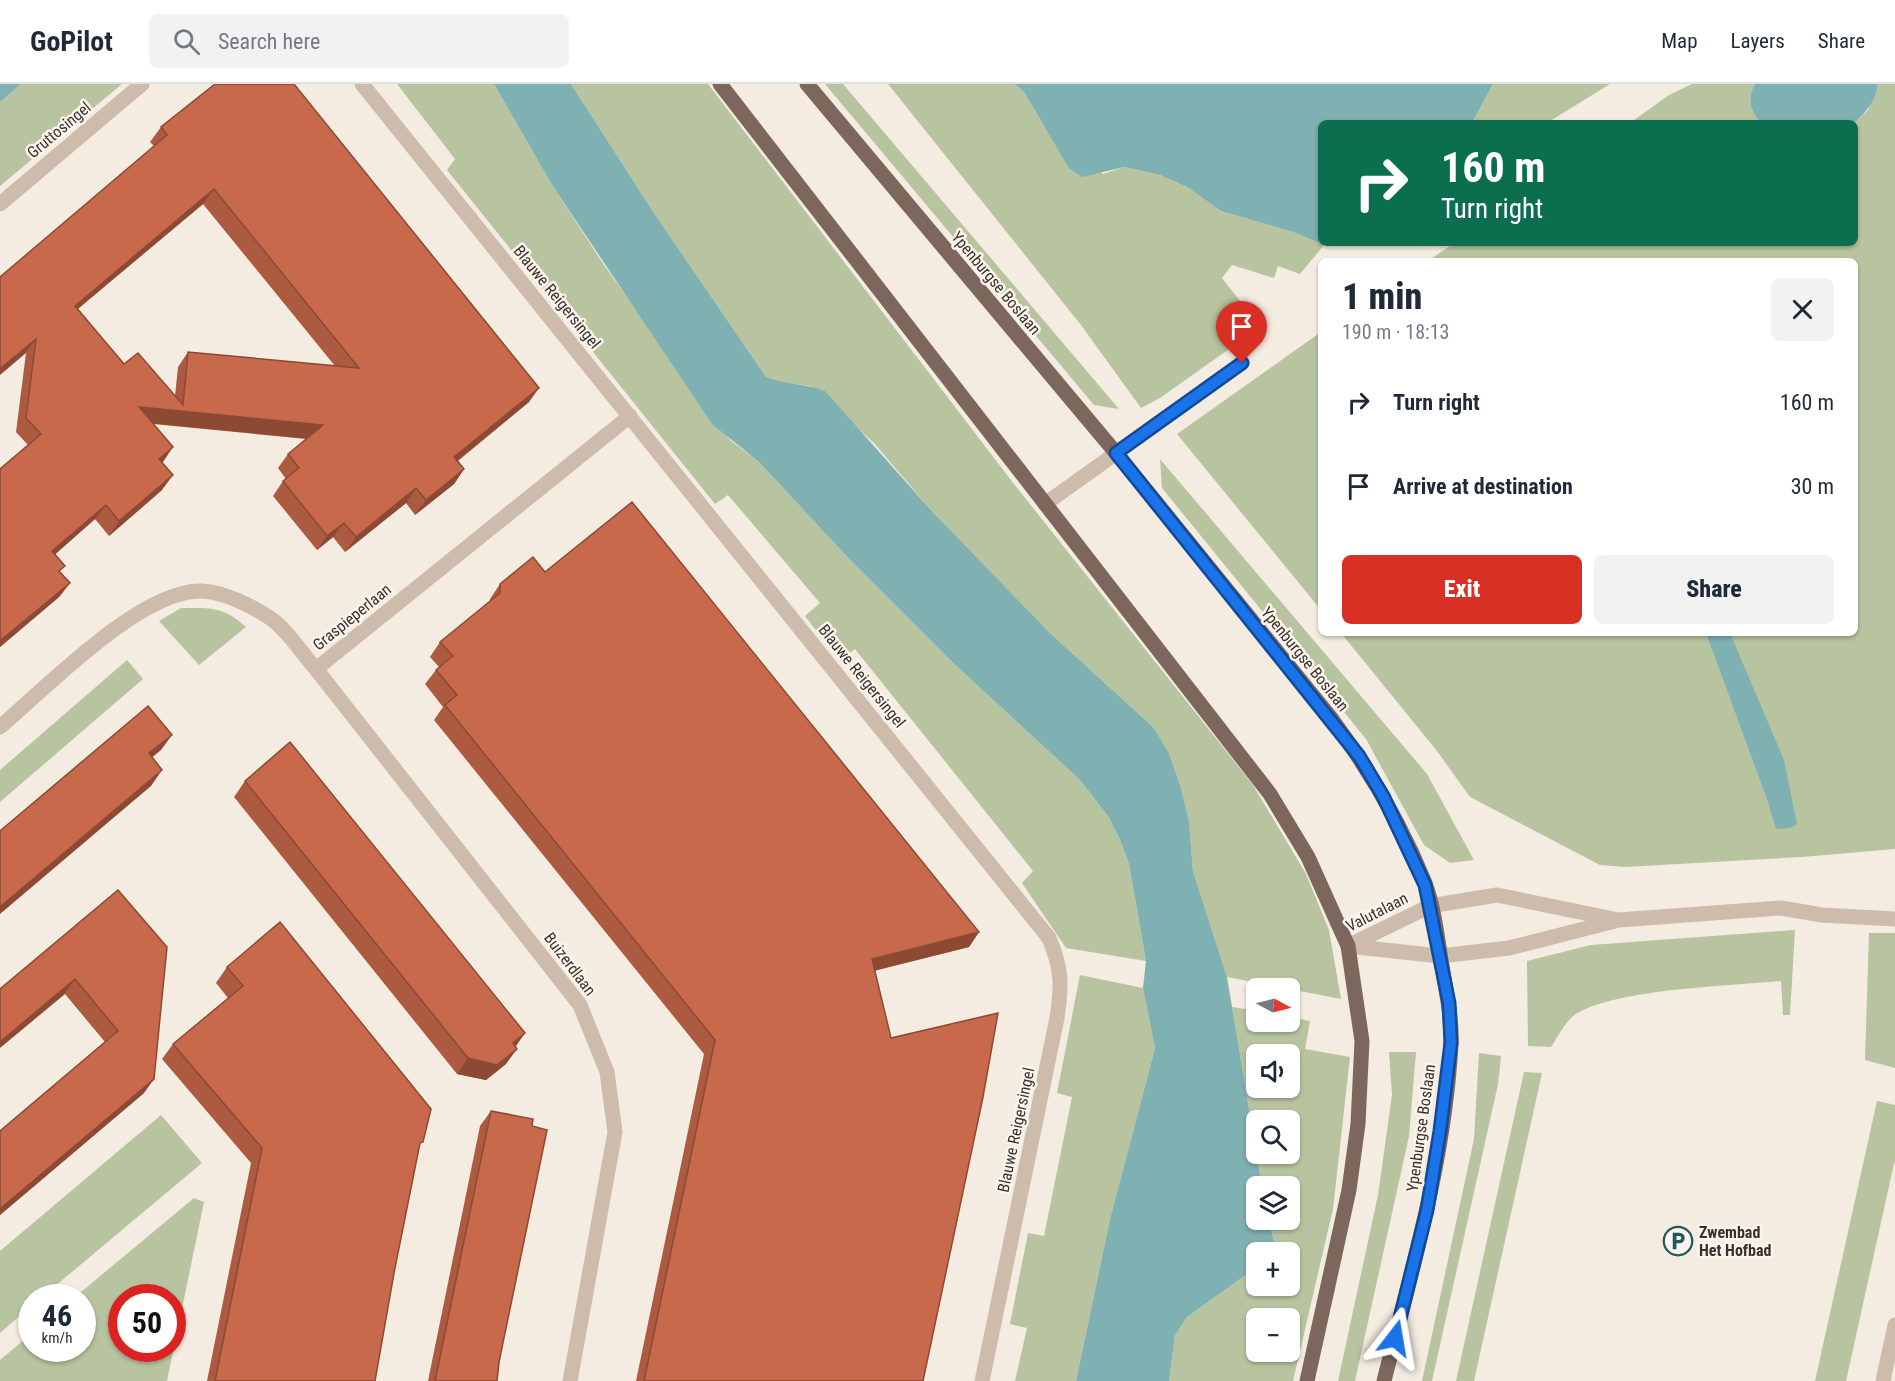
<!DOCTYPE html>
<meta charset="utf-8">
<style>
body{margin:0;font-family:"Roboto Condensed",sans-serif;background:#f2f2f3;color:#1f2937;height:100vh;display:flex;flex-direction:column;font-size:22px;white-space:nowrap}
*{box-sizing:border-box;margin:0}
p{font-size:20px;color:#747a83}
.icon{flex:none;width:33px;height:33px;fill:none;stroke:currentColor;stroke-width:2;stroke-linecap:round;stroke-linejoin:round}
.map{position:relative;flex:1;overflow:hidden}
.panel{position:absolute;left:1318px;top:174px;width:540px;height:378px;display:flex;flex-direction:column;background:#fff;border-radius:9px;box-shadow:0 2px 4px #0004}
.panel>*{flex:none}
.hud{position:absolute;left:1318px;top:36px;width:540px;height:126px;border-radius:9px;box-shadow:0 2px 4px #0004;background:#0b6e4f;color:#fff;overflow:hidden}
.needle{width:39px;rotate:97deg}
.tools{position:absolute;left:1246px;top:894px;display:grid;gap:12px}
.tools a{display:grid;place-items:center;width:54px;height:54px;border-radius:9px;background:#fff;box-shadow:0 2px 4px #0004;font-size:30px}
.speed{position:absolute;left:18px;top:1200px;display:flex;gap:12px;font-size:30px;font-weight:700;text-align:center}
.speed>*{display:grid;place-content:center;width:78px;height:78px;border-radius:50%;background:#fff;box-shadow:0 2px 4px #0004;line-height:1}
.speed small{font-size:15px;font-weight:400}
.speed .limit{border:9px solid #d22;background:#fff;color:#111}
.pin{position:absolute;display:grid;place-items:center;width:51px;height:51px;color:#fff;margin:-62px -26px;border-radius:50% 50% 50% 0;rotate:-45deg;box-shadow:0 0 6px #0007}
.pin .icon{rotate:45deg}
.me{position:absolute;width:66px;margin:-33px;rotate:14deg;stroke-linejoin:round;filter:drop-shadow(0 0 4px #0008)}
.turn{display:flex;align-items:center;gap:21px;height:126px;padding:0 24px;font-size:27px}
.turn .icon{width:78px;height:78px;stroke-width:2.5}
.turn b{display:block;font-size:42px;line-height:51px}
.round{display:grid;place-items:center;flex:none;width:63px;height:63px;border-radius:9px;background:#f2f2f3}
.headline{display:flex;align-items:center;justify-content:space-between;height:102px;padding:0 24px}
h1{font-size:36px;font-weight:800;line-height:45px}
.action{display:flex;gap:12px;margin-top:auto;padding:12px 24px}
.action a{flex:1;height:69px;border-radius:9px;background:#d93025;color:#fff;font-size:24px;font-weight:800;line-height:69px;text-align:center}
.action a+a{background:#f2f2f3;color:#1f2937}
ul{padding:0;list-style:none}
li{display:flex;align-items:center;gap:18px;height:84px;padding:0 24px}
li div{flex:1}
li b{display:block;font-size:22px}
li em{font-style:normal}
header{display:flex;align-items:center;gap:36px;box-sizing:border-box;height:84px;padding:0 30px;background:#fff;border-bottom:2px solid #e0e1e3}
header strong{font-size:28px}
nav{display:flex;gap:33px;margin-inline-start:auto;font-size:21px}
.search{width:420px;height:54px;background:#f2f2f3;display:flex;align-items:center;gap:15px;box-sizing:border-box;padding:0 21px;border-radius:9px;color:#747a83;font-size:22px}
.map>svg:first-child{display:block}
.green{fill:#b8c4a0;fill-rule:evenodd}
.water{fill:#7fb0b2}
.lines{fill:none;stroke-linecap:round;stroke-linejoin:round}
.minor{stroke:#cdbbac;stroke-width:15}
.major{stroke:#7d675c;stroke-width:15}
.wall{fill:#ac5a40;fill-rule:evenodd}
.shaded-wall{fill:#8c4a34}
.building{fill:#c8694b;stroke:#8c4a34;stroke-width:1.5;fill-rule:evenodd}
.route-casing{stroke:#114b97;stroke-width:15}
.route{stroke:#1a73e8;stroke-width:10}
.labels{text-anchor:middle;dominant-baseline:central;stroke-width:5;stroke-linejoin:round;paint-order:stroke}
.street-label{font-size:16px;fill:#3b302b;stroke:#fbf5ee}
.poi-label{font-size:16px;font-weight:bold;fill:#3b302b;stroke:#fbf5ee;text-anchor:start}
</style>
<header>
<strong>GoPilot</strong>
<div class="search"><svg class="icon" aria-label="search" viewBox="0 0 24 24"><circle cx="10" cy="10" r="6"/><path d="M15 15l6 6"/></svg>Search here</div>
<nav><a>Map</a><a>Layers</a><a>Share</a></nav>
</header>
<div class="map">
<svg width="1895" height="1297" viewBox="0 0 1895 1297">
<rect width="100%" height="100%" fill="#f4ebe1"/>
<g class="green">
<polygon points="21,0 122,0 0,102 0,18"/>
<polygon points="397,0 494,0 552,101 604,181 730,356 759,378 851,477 950,576 1080,696 1108,732 1120,756 1129,780 1146,877 1066,864 1022,799 1033,787 855,565 840,577 805,532 820,519 728,411 715,420 447,86 455,75"/>
<polygon points="571,0 708,0 1014,400 1253,701 1306,790 1329,846 1341,915 1227,893 1193,787 1189,737 1181,704 1169,669 1154,644 1050,549 930,425 874,359 811,302 778,298 766,293 654,129"/>
<polygon points="825,0 843,0 1119,325 1094,321"/>
<polygon points="888,0 1014,0 1024,8 1043,40 1103,90 1124,83 1160,91 1187,103 1221,127 1293,148 1324,161 1300,190 1278,182 1274,194 1232,181 1222,194 1251,231 1253,248 1160,314 1141,324 1081,241"/>
<polygon points="1493,0 1610,0 1547,39 1472,39"/>
<path d="M1692,0H1755C1746,14 1751,27 1760,39H1630L1669,11Z"/>
<polygon points="1877,0 1895,0 1895,765 1802,773 1625,783 1600,781 1470,713 1437,667 1341,549 1856,549 1856,177 1428,177 1454,159 1856,159 1854,39 1868,26"/>
<polygon points="1321,248 1321,526 1177,350"/>
<polygon points="1160,375 1427,690 1474,776 1450,779 1424,761 1366,655 1162,404"/>
<path d="M181,524C211,524 223,522 246,543L199,581L159,537Z"/>
<polygon points="127,576 143,595 0,718 0,686"/>
<path d="M1795,846L1790,931H1783L1781,897C1733,902 1607,905 1572,933C1564,940 1557,954 1551,963L1528,962L1527,877L1591,861Z"/>
<polygon points="1869,849 1895,849 1895,984 1865,976"/>
<polygon points="1080,891 1143,904 1155,964 1110,1135 1076,1297 1015,1297 1027,1244 1010,1240 1028,1149 1044,1152 1072,1013 1057,1009"/>
<path d="M1232,923L1257,927V938H1290V933L1310,937L1305,965L1350,973L1333,1125L1293,1297H1169L1175,1250L1187,1233L1257,1183V1202H1290V1168H1274L1275,1162L1269,1136H1290V1102H1262ZM1257,970H1290V1004H1257ZM1257,1036H1290V1070H1257ZM1257,1234H1290V1268H1257Z"/>
<polygon points="1389,968 1416,968 1409,1052 1355,1297 1338,1297 1378,1111 1392,1011"/>
<polygon points="1479,969 1501,972 1498,1000 1432,1297 1422,1297 1474,1055"/>
<polygon points="1524,988 1542,989 1474,1297 1456,1297"/>
<polygon points="1877,1017 1895,1021 1895,1075 1846,1297 1815,1297"/>
<polygon points="161,1031 202,1079 42,1213 32,1214 31,1222 0,1249 0,1167"/>
<path d="M194,1114L204,1118L167,1297H0V1276L31,1250L32,1264H82V1214L75,1213ZM122,1214H172V1264H122Z"/>
</g>
<g class="water">
<polygon points="0,0 21,0 0,18"/>
<path d="M494,0H571L654,129L766,293C785,301 805,299 825,307L930,425L1050,549L1154,644L1169,669L1181,704L1189,737L1193,787L1227,893L1262,1102H1257V1136H1269L1275,1162L1274,1168H1257V1183L1187,1233L1175,1251L1169,1297H1076L1110,1135L1155,964L1143,904L1146,877L1129,780L1120,756L1108,732L1080,696L950,576L851,477L759,378L712,340L552,101Z"/>
<polygon points="1014,0 1493,0 1472,39 1322,39 1322,159 1328,159 1324,161 1293,148 1221,127 1187,103 1160,91 1124,83 1082,93 1069,84 1024,8"/>
<path d="M1755,0H1877C1877,16 1865,29 1854,39H1760C1751,27 1746,14 1755,0Z"/>
<polygon points="1706,549 1730,549 1784,676 1797,740 1790,744 1776,745 1767,715"/>
</g>
<g class="lines">
<g class="minor">
<path d="M362,0L1049,854C1062,885 1062,901 1057,934L982,1297"/>
<polyline points="0,120 142,0"/>
<polyline points="1045,420 1242,279"/>
<polyline points="316,585 580,921 607,988 615,1048 570,1297"/>
<path d="M0,643C46,604 141,505 202,507C224,508 252,522 270,534C288,546 302,570 316,585L630,332"/>
<polyline points="1348,862 1440,872 1509,864 1619,836 1781,824 1822,831 1895,835"/>
<polyline points="1348,862 1430,822 1497,811 1614,835"/>
<polyline points="1883,1297 1895,1241"/>
</g>
<g class="major">
<polyline points="720,0 1270,710 1308,773 1348,862 1362,957 1358,1040 1349,1106 1307,1297"/>
<path d="M807,0L1116,369L1331,634C1369,685 1401,740 1425,799C1435,826 1438,860 1443,888C1447,912 1452,935 1451,960C1445,1074 1412,1186 1384,1297"/>
</g>
</g>
<g class="wall">
<path d="M161,43L529,318L458,377L464,385L454,400L415,431L406,419L345,468L333,453L317,466L273,412L283,397L286,395L278,384L288,370L306,355L153,340L162,379V406L109,452L95,435L55,470L60,488L70,499L59,513L0,563V385L28,361L16,348L26,269L154,62L150,58ZM203,120L335,282L188,268L178,283L175,312L124,280L78,225Z"/>
<polygon points="545,488 979,848 969,863 875,886 923,1297 636,1297 704,970 434,636 443,623 425,600 436,586 439,583 430,573 440,558 490,518 490,515 500,500"/>
<polygon points="245,697 516,963 506,980 486,996 457,990 234,713"/>
<polygon points="118,806 144,1009 0,1131 0,1047 105,958 65,910"/>
<polygon points="227,883 419,1064 394,1189 375,1297 207,1297 251,1079 162,975 173,960 228,914 216,899"/>
<polygon points="491,1027 532,1042 497,1297 428,1297 480,1042"/>
</g>
<g class="shaded-wall">
<polygon points="214,105 203,120 64,236 75,222"/>
<polygon points="36,255 26,269 0,291 0,285"/>
<polygon points="539,304 529,318 444,387 454,373"/>
<polygon points="139,323 323,341 313,355 129,337"/>
<polygon points="173,363 163,378 149,390 159,375"/>
<polygon points="464,385 454,400 415,431 426,416"/>
<polygon points="173,391 162,406 109,452 119,437"/>
<polygon points="416,404 406,419 345,468 356,453"/>
<polygon points="106,421 95,435 42,482 52,467"/>
<polygon points="344,439 333,453 317,466 327,452"/>
<polygon points="70,499 59,513 0,563 0,557"/>
<polygon points="172,651 161,666 138,685 149,669"/>
<polygon points="162,686 151,702 0,830 0,823"/>
<polygon points="979,848 969,863 862,890 872,875"/>
<polygon points="75,895 65,910 0,964 0,958"/>
<polygon points="525,949 514,965 513,959"/>
<polygon points="517,965 506,980 486,996 457,990 468,974"/>
<polygon points="154,995 144,1009 0,1131 0,1125"/>
</g>
<g class="building">
<path d="M215,0H294L539,304L454,373L464,385L441,404L426,416L416,404L356,453L344,439L327,452L283,397L299,384L288,370L323,341L139,323L173,363L159,375L173,391L119,437L106,421L52,467L65,482L59,487L70,499L0,557V385L41,350L26,334L36,255L0,285V193L167,51L161,43ZM214,105L359,284L188,268L183,321L138,269L124,280L75,222Z"/>
<polygon points="632,418 979,848 872,875 891,954 998,929 983,1013 923,1297 644,1297 715,956 445,621 457,611 436,586 453,572 440,558 500,509 500,500 533,473 545,488"/>
<polygon points="148,622 172,651 149,669 162,686 0,823 0,747"/>
<polygon points="290,658 525,949 513,959 517,965 497,981 468,974 245,697"/>
<polygon points="118,806 167,863 154,995 0,1125 0,1047 118,947 75,895 0,958 0,905"/>
<polygon points="280,838 431,1025 423,1058 420,1059 394,1189 375,1297 215,1297 262,1064 173,960 243,902 227,883"/>
<polygon points="491,1027 533,1035 532,1042 547,1046 499,1278 497,1297 435,1297"/>
</g>
<g class="lines">
<g class="route-casing">
<polyline id="route" points="1242,279 1116,369 1359,672 1383,712 1425,801 1449,919 1451,959 1440,1047 1427,1126 1395,1254"/>
</g>
<use href="#route" class="route"/>
</g>
<defs>
<g id="parking-ring" transform="scale(1.5)"><circle r="9.5" fill="#fbf5ee" stroke="#1f5a5e" stroke-width="1.5"/><path d="M-3.5-5.5H1a3.5 3.5 0 0 1 0 7H-1V5.5H-3.5ZM-1-3.4V-.6H.8a1.4 1.4 0 0 0 0-2.8Z" fill="#1f5a5e"/></g>
</defs>
<g fill-rule="evenodd">
<use href="#parking-ring" x="1678" y="1157"/>
</g>
<g class="labels">
<g class="street-label">
<text transform="translate(59 46) rotate(-40)">Gruttosingel</text>
<text transform="translate(996 199) rotate(50)">Ypenburgse Boslaan</text>
<text transform="translate(557 213) rotate(51)">Blauwe Reigersingel</text>
<text transform="translate(352 533) rotate(-39)">Graspieperlaan</text>
<text transform="translate(1305 575) rotate(51)">Ypenburgse Boslaan</text>
<text transform="translate(862 592) rotate(51)">Blauwe Reigersingel</text>
<text transform="translate(1377 828) rotate(-27)">Valutalaan</text>
<text transform="translate(570 880) rotate(53)">Buizerdlaan</text>
<text transform="translate(1421 1044) rotate(-82)">Ypenburgse Boslaan</text>
<text transform="translate(1016 1046) rotate(-78)">Blauwe Reigersingel</text>
</g>
<g class="poi-label">
<text x="1699" y="1148">Zwembad<tspan x="1699" dy="18">Het Hofbad</tspan></text>
</g>
</g>
</svg>
<div class="tools">
<a><svg class="needle" viewBox="-14 -14 28 28"><path d="M0-13l5 13h-10z" fill="#e53935"/><path d="M0 13l5-13h-10z" fill="#747a83"/></svg></a>
<a><svg class="icon" aria-label="sound" viewBox="0 0 24 24"><path d="M4 9h4l5-4v14l-5-4H4zM17 9q2 3 0 6"/></svg></a>
<a><svg class="icon" aria-label="search" viewBox="0 0 24 24"><circle cx="10" cy="10" r="6"/><path d="M15 15l6 6"/></svg></a>
<a><svg class="icon" aria-label="layers" viewBox="0 0 24 24"><path d="M12 4l9 5-9 5-9-5zM3 14l9 5 9-5"/></svg></a>
<a>+</a>
<a>−</a>
</div>
<div class="speed"><div>46<small>km/h</small></div><div class="limit">50</div></div>
<div class="pin" style="left:1242px;top:279px;background:#d93025"><svg class="icon" aria-label="arrive" viewBox="0 0 24 24"><path d="M6 21V4h12l-3 4 3 4H6"/></svg></div>
<svg class="me" style="left:1395px;top:1254px" viewBox="-20 -20 40 40"><path d="M0-17L14 15 0 8-14 15z" fill="#1a73e8" stroke="#fff" stroke-width="4"/></svg>
<div class="hud">
<div class="turn"><svg class="icon" aria-label="right" viewBox="0 0 24 24"><path d="M7 20v-9h11M14 6l5 5-5 5"/></svg><div><b>160 m</b>Turn right</div></div>
</div>
<section class="panel">
<div class="headline"><div><h1>1 min</h1><p>190 m · 18:13</p></div><a class="round"><svg class="icon" aria-label="close" viewBox="0 0 24 24"><path d="M6 6l12 12M18 6L6 18"/></svg></a></div>
<ul>
<li><svg class="icon" aria-label="right" viewBox="0 0 24 24"><path d="M7 20v-9h11M14 6l5 5-5 5"/></svg><div><b>Turn right</b></div><em>160 m</em></li>
<li><svg class="icon" aria-label="arrive" viewBox="0 0 24 24"><path d="M6 21V4h12l-3 4 3 4H6"/></svg><div><b>Arrive at destination</b></div><em>30 m</em></li>
</ul>
<div class="action"><a>Exit</a><a>Share</a></div>
</section>
</div>
